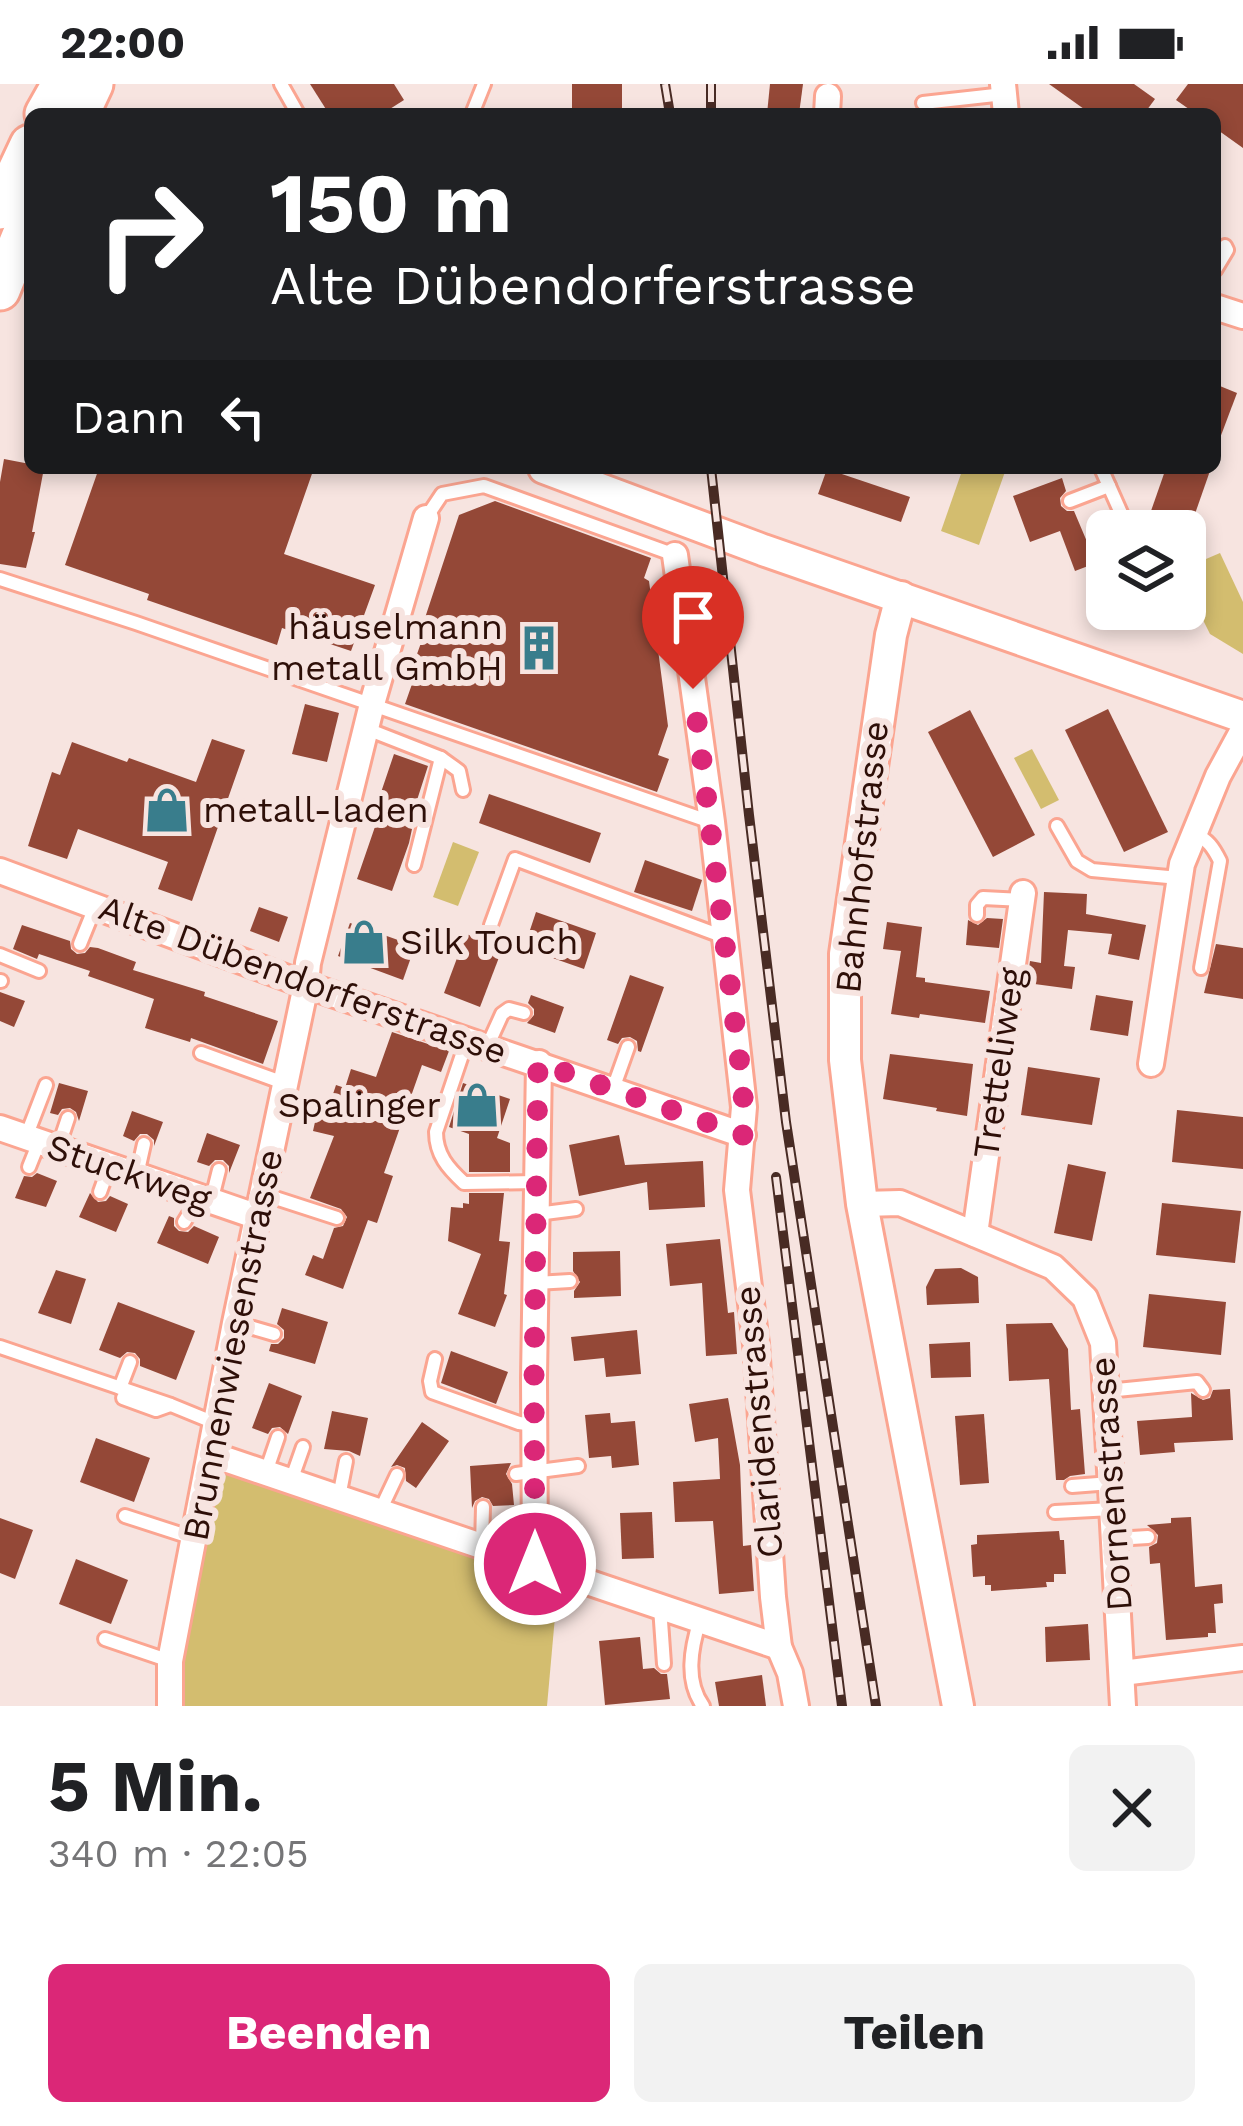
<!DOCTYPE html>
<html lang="de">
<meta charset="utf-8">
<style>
body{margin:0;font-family:"Work Sans",sans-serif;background:#f2f2f2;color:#202124;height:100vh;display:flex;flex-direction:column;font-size:45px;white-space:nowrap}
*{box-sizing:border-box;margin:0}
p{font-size:39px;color:#757577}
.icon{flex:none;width:66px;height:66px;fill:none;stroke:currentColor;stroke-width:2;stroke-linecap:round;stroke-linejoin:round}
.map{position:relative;height:1622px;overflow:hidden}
.sheet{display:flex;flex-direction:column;background:#fff;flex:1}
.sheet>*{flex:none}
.guide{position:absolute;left:24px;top:24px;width:1197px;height:366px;border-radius:18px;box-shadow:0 6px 18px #0003;background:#202124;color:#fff;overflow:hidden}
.buttons{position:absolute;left:1086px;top:426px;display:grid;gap:24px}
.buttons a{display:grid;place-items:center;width:120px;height:120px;border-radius:18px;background:#fff;box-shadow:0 6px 18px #0003;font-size:60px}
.pin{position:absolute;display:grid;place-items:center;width:102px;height:102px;color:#fff;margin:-123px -51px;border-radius:50% 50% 50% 0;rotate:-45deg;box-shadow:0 0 12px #0007}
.pin .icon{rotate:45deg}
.me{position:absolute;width:132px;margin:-66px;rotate:0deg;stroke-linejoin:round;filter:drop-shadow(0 0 9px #0008)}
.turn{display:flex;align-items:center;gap:42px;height:252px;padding:0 48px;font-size:54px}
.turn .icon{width:156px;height:156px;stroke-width:2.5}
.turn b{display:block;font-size:84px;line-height:102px}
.then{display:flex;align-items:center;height:114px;padding:0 48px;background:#0003;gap:24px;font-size:45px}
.round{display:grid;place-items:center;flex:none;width:126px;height:126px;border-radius:18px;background:#f2f2f2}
.headline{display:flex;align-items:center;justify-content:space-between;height:204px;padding:0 48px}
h1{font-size:72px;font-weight:700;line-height:90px}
.button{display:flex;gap:24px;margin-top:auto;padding:24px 48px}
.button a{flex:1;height:138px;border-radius:18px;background:#db2777;color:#fff;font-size:48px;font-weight:700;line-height:138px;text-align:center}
.button a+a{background:#f2f2f2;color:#202124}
.status{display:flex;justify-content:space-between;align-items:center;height:84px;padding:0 60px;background:#fff;direction:ltr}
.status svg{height:33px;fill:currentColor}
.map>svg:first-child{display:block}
.green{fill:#d3bd6f}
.building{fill:#944837}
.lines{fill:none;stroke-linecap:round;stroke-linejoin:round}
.service-casing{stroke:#fba591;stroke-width:18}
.minor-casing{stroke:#fba591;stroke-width:30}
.tertiary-casing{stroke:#fba591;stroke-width:36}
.primary-casing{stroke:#fba591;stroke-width:45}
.service{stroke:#fff;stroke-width:12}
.minor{stroke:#fff;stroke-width:24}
.tertiary{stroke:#fff;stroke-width:30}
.primary{stroke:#fff;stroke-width:39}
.rail-casing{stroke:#482b24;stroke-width:10}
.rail{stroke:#f7e4e0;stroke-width:6;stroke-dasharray:18;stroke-linecap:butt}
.route{stroke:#db2777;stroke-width:21;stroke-dasharray:0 37.8}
.labels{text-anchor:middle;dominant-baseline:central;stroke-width:12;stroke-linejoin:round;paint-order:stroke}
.poi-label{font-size:36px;fill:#2e0f08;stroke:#f7e4e0;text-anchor:end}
.street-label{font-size:36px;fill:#2e0f08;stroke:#f7e4e0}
</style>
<div class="status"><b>22:00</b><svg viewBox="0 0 49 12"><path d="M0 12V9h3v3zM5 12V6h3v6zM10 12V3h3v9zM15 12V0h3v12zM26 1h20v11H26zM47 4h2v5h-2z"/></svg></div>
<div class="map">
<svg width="1243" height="1622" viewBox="0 0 1243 1622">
<rect width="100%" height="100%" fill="#f7e4e0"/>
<g class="green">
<polygon points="963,384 1006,385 979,461 941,447"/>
<polygon points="1220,469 1243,518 1243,570 1210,550 1185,500 1185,484"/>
<polygon points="1032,665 1059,716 1041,725 1014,674"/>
<polygon points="453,758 479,768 458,822 433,813"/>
<polygon points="210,1370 559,1488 547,1622 170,1622"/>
</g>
<g class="building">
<polygon points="310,0 394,0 404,16 382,30 329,30"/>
<rect x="572" y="0" width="50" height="30"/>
<polygon points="770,0 803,0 799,30 767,30"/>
<polygon points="1049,0 1134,0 1155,15 1144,30 1091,30"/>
<polygon points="1188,0 1243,0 1243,64 1215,44 1215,30 1196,30 1176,16"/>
<polygon points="1215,300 1237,309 1217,362 1215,361"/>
<polygon points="4,375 30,380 30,384 44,384 32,448 35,448 26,484 0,480 0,398"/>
<polygon points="99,384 314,384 284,470 375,501 351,567 282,544 277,561 147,516 149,510 65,481"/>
<polygon points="1166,384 1211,384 1189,447 1144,447"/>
<polygon points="827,385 910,413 901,438 818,410"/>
<polygon points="1062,394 1066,407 1060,414 1061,422 1067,427 1074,427 1096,479 1075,487 1060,447 1030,458 1013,412"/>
<polygon points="495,417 651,474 644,494 649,497 668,642 658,671 669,675 657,708 405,620 418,583 413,581 425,548 421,546 459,431"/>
<polygon points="305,620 339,629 327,678 292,670"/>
<polygon points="1108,625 1168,748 1124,768 1065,646"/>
<polygon points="970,626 1035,751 993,773 928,648"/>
<polygon points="212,655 245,666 192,817 158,805 168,778 78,745 67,775 28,762 52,688 60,691 72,658 127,678 129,674 196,698"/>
<polygon points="394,670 428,682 408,744 412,745 409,759 392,807 357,795 378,734 373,732"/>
<polygon points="489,710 601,749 590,779 479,739"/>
<polygon points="645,776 702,796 692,827 634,808"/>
<polygon points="1044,808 1087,810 1086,830 1146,841 1139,876 1108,870 1112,850 1068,846 1064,882 1075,883 1072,905 1027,899 1030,877 1041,879"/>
<polygon points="259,823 288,833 279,858 250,847"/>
<polygon points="536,828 596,849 584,885 524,864"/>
<polygon points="987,834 1003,835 999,864 966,861 968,836 978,841"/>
<polygon points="887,838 922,843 916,893 925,894 925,898 990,907 985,939 920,930 919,934 891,930 901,867 883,865"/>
<polygon points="350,839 415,862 403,896 338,872"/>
<polygon points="22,841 70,857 71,865 77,870 85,869 90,863 98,864 136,878 133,886 205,908 204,912 278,937 263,980 191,954 190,958 145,944 154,915 88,892 90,887 39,870 37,875 13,865"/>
<polygon points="466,850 503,863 480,923 444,909"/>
<polygon points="1216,860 1243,864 1243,915 1204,909"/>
<polygon points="630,891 664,903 641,968 638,967 637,957 630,953 622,954 618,960 607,956"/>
<polygon points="0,908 25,917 14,943 0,937"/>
<polygon points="531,911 564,923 555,949 527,939 534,931 534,925 528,919"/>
<polygon points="1096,911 1133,917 1128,952 1090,946"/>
<polygon points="392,948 449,967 441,988 422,981 384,1089 393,1092 377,1139 368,1136 343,1205 305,1191 313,1171 323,1175 334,1144 343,1142 347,1133 341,1125 310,1114 334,1052 313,1047 319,1020 329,1022 336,1001 345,1004 351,985 376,993"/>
<polygon points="890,970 973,980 967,1032 936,1027 937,1024 883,1015"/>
<polygon points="1028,983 1100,994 1092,1041 1021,1031"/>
<polygon points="59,999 88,1007 79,1037 76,1028 70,1024 62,1025 58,1031 50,1029"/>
<polygon points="463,999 510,1015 497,1054 510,1059 510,1088 469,1088 469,1050 449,1043"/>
<polygon points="1177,1026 1243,1033 1243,1085 1172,1078"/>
<polygon points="132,1027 163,1038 154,1062 154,1056 147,1050 140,1050 134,1057 123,1052"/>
<polygon points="207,1049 240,1061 229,1089 229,1082 223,1076 215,1076 209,1082 197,1078"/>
<polygon points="619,1051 625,1081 703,1077 705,1123 649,1126 647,1098 579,1112 569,1061"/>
<polygon points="1068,1080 1106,1088 1092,1157 1054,1149"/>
<polygon points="37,1089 57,1097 46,1123 15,1114 24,1092 32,1093"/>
<polygon points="90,1109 98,1118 106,1117 110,1112 128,1120 116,1148 79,1133"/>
<polygon points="469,1109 504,1109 499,1157 510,1158 504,1210 507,1211 495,1243 458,1230 481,1170 448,1157 451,1123 463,1124 463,1119 469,1120"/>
<polygon points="1162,1119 1241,1127 1235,1179 1156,1171"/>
<polygon points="169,1132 174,1134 174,1142 179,1147 188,1148 194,1142 219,1153 208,1180 157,1159"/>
<polygon points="720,1155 728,1229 734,1228 737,1270 706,1272 702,1199 670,1202 666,1160"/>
<polygon points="620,1167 621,1212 574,1214 574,1207 580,1198 573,1187 573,1168"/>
<polygon points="961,1184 978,1193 979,1219 927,1221 926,1203 935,1185"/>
<polygon points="56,1186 86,1195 71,1240 38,1229"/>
<polygon points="1149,1210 1226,1218 1221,1271 1143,1263"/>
<polygon points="118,1218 195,1247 176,1296 140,1282 140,1275 135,1269 127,1268 120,1274 99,1266"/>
<polygon points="282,1224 328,1238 315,1280 269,1267 271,1260 278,1260 284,1254 284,1246 277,1240"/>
<polygon points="1052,1239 1068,1265 1071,1326 1080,1325 1085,1390 1070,1392 1064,1396 1056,1396 1049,1295 1009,1297 1006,1240"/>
<polygon points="637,1246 641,1290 606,1293 604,1274 574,1277 571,1253"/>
<polygon points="970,1258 971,1293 931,1294 929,1260"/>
<polygon points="451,1267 508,1288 496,1320 441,1299"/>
<polygon points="269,1299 302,1312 288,1350 280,1343 272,1344 268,1350 252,1344"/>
<polygon points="1230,1305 1233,1356 1174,1359 1175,1368 1140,1371 1137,1337 1192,1333 1191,1309 1203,1316 1210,1314 1213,1306"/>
<polygon points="728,1314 740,1381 743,1462 751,1461 754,1507 719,1510 713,1437 675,1438 673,1398 720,1395 718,1354 695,1358 689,1320"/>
<polygon points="332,1327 368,1334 360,1372 349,1367 324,1365"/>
<polygon points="610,1329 611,1339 635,1337 639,1381 612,1384 611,1372 589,1374 585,1331"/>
<polygon points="984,1330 989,1399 960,1401 955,1332"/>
<polygon points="422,1338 449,1357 416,1404 406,1397 405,1384 397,1381 391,1383"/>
<polygon points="96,1354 150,1374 134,1418 80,1398"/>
<polygon points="511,1379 506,1390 512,1400 514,1421 493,1422 489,1415 482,1413 475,1417 472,1424 470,1382"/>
<polygon points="652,1428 654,1474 622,1475 620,1429"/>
<polygon points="1191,1433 1195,1503 1222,1500 1223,1519 1214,1520 1216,1549 1208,1549 1208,1553 1166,1556 1160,1479 1150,1480 1149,1463 1157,1459 1158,1451 1147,1441 1171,1439 1171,1434"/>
<polygon points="0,1434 33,1446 15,1495 0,1489"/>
<polygon points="1059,1447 1060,1456 1064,1456 1066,1490 1054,1490 1054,1498 1046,1498 1047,1503 991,1507 991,1501 985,1501 985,1492 973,1493 971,1461 977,1460 977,1451"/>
<polygon points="76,1475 128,1496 111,1540 59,1520"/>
<polygon points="1088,1540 1090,1576 1046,1578 1045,1543"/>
<polygon points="640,1553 643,1585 654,1584 661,1590 667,1590 670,1615 605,1621 599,1557"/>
<polygon points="762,1591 766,1622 719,1622 715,1598"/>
</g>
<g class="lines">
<g class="service-casing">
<g id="service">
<polyline points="281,0 298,30"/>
<polyline points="923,19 1004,10"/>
<polyline points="472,30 484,0"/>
<polyline points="1215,186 1227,166 1225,162"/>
<polyline points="1101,384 1129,447"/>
<polyline points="1070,417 1109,402"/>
<polyline points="426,434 442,410 484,402 675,471"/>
<polyline points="0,495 136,539 711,738"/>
<polyline points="367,645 441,674 414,781"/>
<polyline points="441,674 459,687 463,706"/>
<polyline points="1057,742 1077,777 1092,786 1179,794"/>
<path d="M1195,750C1208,756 1213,763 1220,777L1201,884"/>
<polyline points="977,831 977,821 983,814 1021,816"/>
<polyline points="491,841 515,775 724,853"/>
<polyline points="80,860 95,823"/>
<polyline points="0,871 39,887"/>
<polyline points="0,897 1,897"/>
<path d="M467,956L436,1048C436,1071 448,1084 464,1099L537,1098"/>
<polyline points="487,963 502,930 509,925 524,929"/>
<polyline points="201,969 284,999"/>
<polyline points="613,1005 628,963"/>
<polyline points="26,1053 46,1001"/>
<polyline points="58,1064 68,1034"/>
<polyline points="29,1083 39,1058"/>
<polyline points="137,1091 144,1060"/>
<polyline points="100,1108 109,1083"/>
<polyline points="263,1110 337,1134"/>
<polyline points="211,1118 219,1086"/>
<polyline points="537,1130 576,1125"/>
<polyline points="184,1138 199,1114"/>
<polyline points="536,1199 570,1197"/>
<polyline points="236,1239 274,1250"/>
<polyline points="0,1263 171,1321 215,1339"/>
<polyline points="435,1275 430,1297 432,1308 519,1339 533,1341"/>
<polyline points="120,1304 130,1278"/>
<polyline points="1107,1307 1197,1298 1203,1306"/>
<polyline points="123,1314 156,1326 170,1321"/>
<polyline points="266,1388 278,1353"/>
<polyline points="516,1390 578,1382"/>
<polyline points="291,1397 303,1363"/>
<polyline points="1072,1402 1111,1399"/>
<polyline points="339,1413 346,1377"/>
<polyline points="380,1427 397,1391"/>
<polyline points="1055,1428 1112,1425"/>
<polyline points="125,1432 193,1454"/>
<polyline points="1115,1455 1148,1453"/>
<polyline points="482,1462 483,1423"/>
<polyline points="660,1523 664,1580"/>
<path d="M700,1536C691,1564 685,1597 703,1622"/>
<polyline points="105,1555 170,1577"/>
</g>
</g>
<g class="minor-casing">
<g id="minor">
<polyline points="1003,0 1006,30"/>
<polyline points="827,30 828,12"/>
<polyline points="1215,223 1243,232"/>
<polyline points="675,471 712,738 744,1023 737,1106 756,1260 773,1513 779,1563 790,1589 796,1622"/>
<polyline points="0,787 306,901 743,1051"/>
<polyline points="1151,980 1182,780 1218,692 1243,646"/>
<polyline points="0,1044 258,1133"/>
<polyline points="862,1120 900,1119 1053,1183 1085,1214 1103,1259 1123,1622"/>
<polyline points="975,1150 1023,809"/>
<polyline points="210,1370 779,1563"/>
<polyline points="535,1480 534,1294 539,979"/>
<polyline points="1122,1589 1243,1574"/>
<polyline points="170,1622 170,1577 235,1239 306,901 308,879 372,620 426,434"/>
</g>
</g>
<g class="tertiary-casing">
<g id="tertiary">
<polyline points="544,384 763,466 1243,633"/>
<polyline points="901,513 891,551 845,870 845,976 862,1120 958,1622"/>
</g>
</g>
<g class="primary-casing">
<g id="primary">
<polyline points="45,30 62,0"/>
<polyline points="79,30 93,0"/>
<polyline points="0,125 30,61"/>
<polyline points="0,206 30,132"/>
</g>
</g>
<use href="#service" class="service"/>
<use href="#minor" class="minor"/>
<use href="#tertiary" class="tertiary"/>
<use href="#primary" class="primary"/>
<g class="rail-casing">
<g id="rail">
<polyline points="665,0 670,30"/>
<polyline points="711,0 711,30"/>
<polyline points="711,384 749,731 786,1038 876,1622"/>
<polyline points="776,1093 842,1622"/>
</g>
</g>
<use href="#rail" class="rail"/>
</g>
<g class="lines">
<polyline class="route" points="535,1480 534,1294 538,979 743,1051 744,1022 740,980 693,605"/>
</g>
<defs>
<g id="building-bare" transform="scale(3.6)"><path d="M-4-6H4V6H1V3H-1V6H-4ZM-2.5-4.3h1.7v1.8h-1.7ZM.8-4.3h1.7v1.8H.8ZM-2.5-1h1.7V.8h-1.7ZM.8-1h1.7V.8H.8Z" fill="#397d8c" stroke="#f7e4e0" stroke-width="2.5" paint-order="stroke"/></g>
<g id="shop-bare" transform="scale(3.6)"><path d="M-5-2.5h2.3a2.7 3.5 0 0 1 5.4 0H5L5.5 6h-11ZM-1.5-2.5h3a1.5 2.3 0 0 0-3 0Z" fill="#397d8c" stroke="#f7e4e0" stroke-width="2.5" paint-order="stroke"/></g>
</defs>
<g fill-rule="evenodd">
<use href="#building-bare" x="539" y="564"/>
<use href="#shop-bare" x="167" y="726"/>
<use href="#shop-bare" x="364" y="858"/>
<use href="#shop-bare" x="477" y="1021"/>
</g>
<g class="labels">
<g class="poi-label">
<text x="503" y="543">häuselmann<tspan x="503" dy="41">metall GmbH</tspan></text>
<text x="203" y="726" text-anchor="start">metall-laden</text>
<text x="400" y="858" text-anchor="start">Silk Touch</text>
<text x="441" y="1021">Spalinger</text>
</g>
<g class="street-label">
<text transform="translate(862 773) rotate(-84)">Bahnhofstrasse</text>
<text transform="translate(303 896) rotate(20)">Alte Dübendorferstrasse</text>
<text transform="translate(999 979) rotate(-82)">Tretteliweg</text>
<text transform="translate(129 1089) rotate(19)">Stuckweg</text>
<text transform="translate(233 1261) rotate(-79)">Brunnenwiesenstrasse</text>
<text transform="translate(759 1338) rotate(-95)">Claridenstrasse</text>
<text transform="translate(1111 1400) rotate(-94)">Dornenstrasse</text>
</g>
</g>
</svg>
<div class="buttons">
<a><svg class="icon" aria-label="layers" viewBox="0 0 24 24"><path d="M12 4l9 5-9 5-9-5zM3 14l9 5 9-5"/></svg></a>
</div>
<div class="pin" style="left:693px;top:605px;background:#d93025"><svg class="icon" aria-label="arrive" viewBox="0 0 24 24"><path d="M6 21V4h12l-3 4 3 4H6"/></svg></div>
<svg class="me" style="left:535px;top:1480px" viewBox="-20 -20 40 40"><circle r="17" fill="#db2777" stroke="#fff" stroke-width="3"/><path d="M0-11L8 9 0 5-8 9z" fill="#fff"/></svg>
<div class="guide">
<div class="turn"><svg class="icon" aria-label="right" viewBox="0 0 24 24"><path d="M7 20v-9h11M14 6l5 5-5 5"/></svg><div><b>150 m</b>Alte Dübendorferstrasse</div></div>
<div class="then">Dann<svg class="icon" aria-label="left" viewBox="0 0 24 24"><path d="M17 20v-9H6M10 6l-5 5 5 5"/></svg></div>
</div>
</div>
<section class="sheet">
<div class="headline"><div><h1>5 Min.</h1><p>340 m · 22:05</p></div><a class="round"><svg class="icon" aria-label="close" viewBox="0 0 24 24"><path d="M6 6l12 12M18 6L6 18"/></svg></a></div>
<div class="button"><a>Beenden</a><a>Teilen</a></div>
</section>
